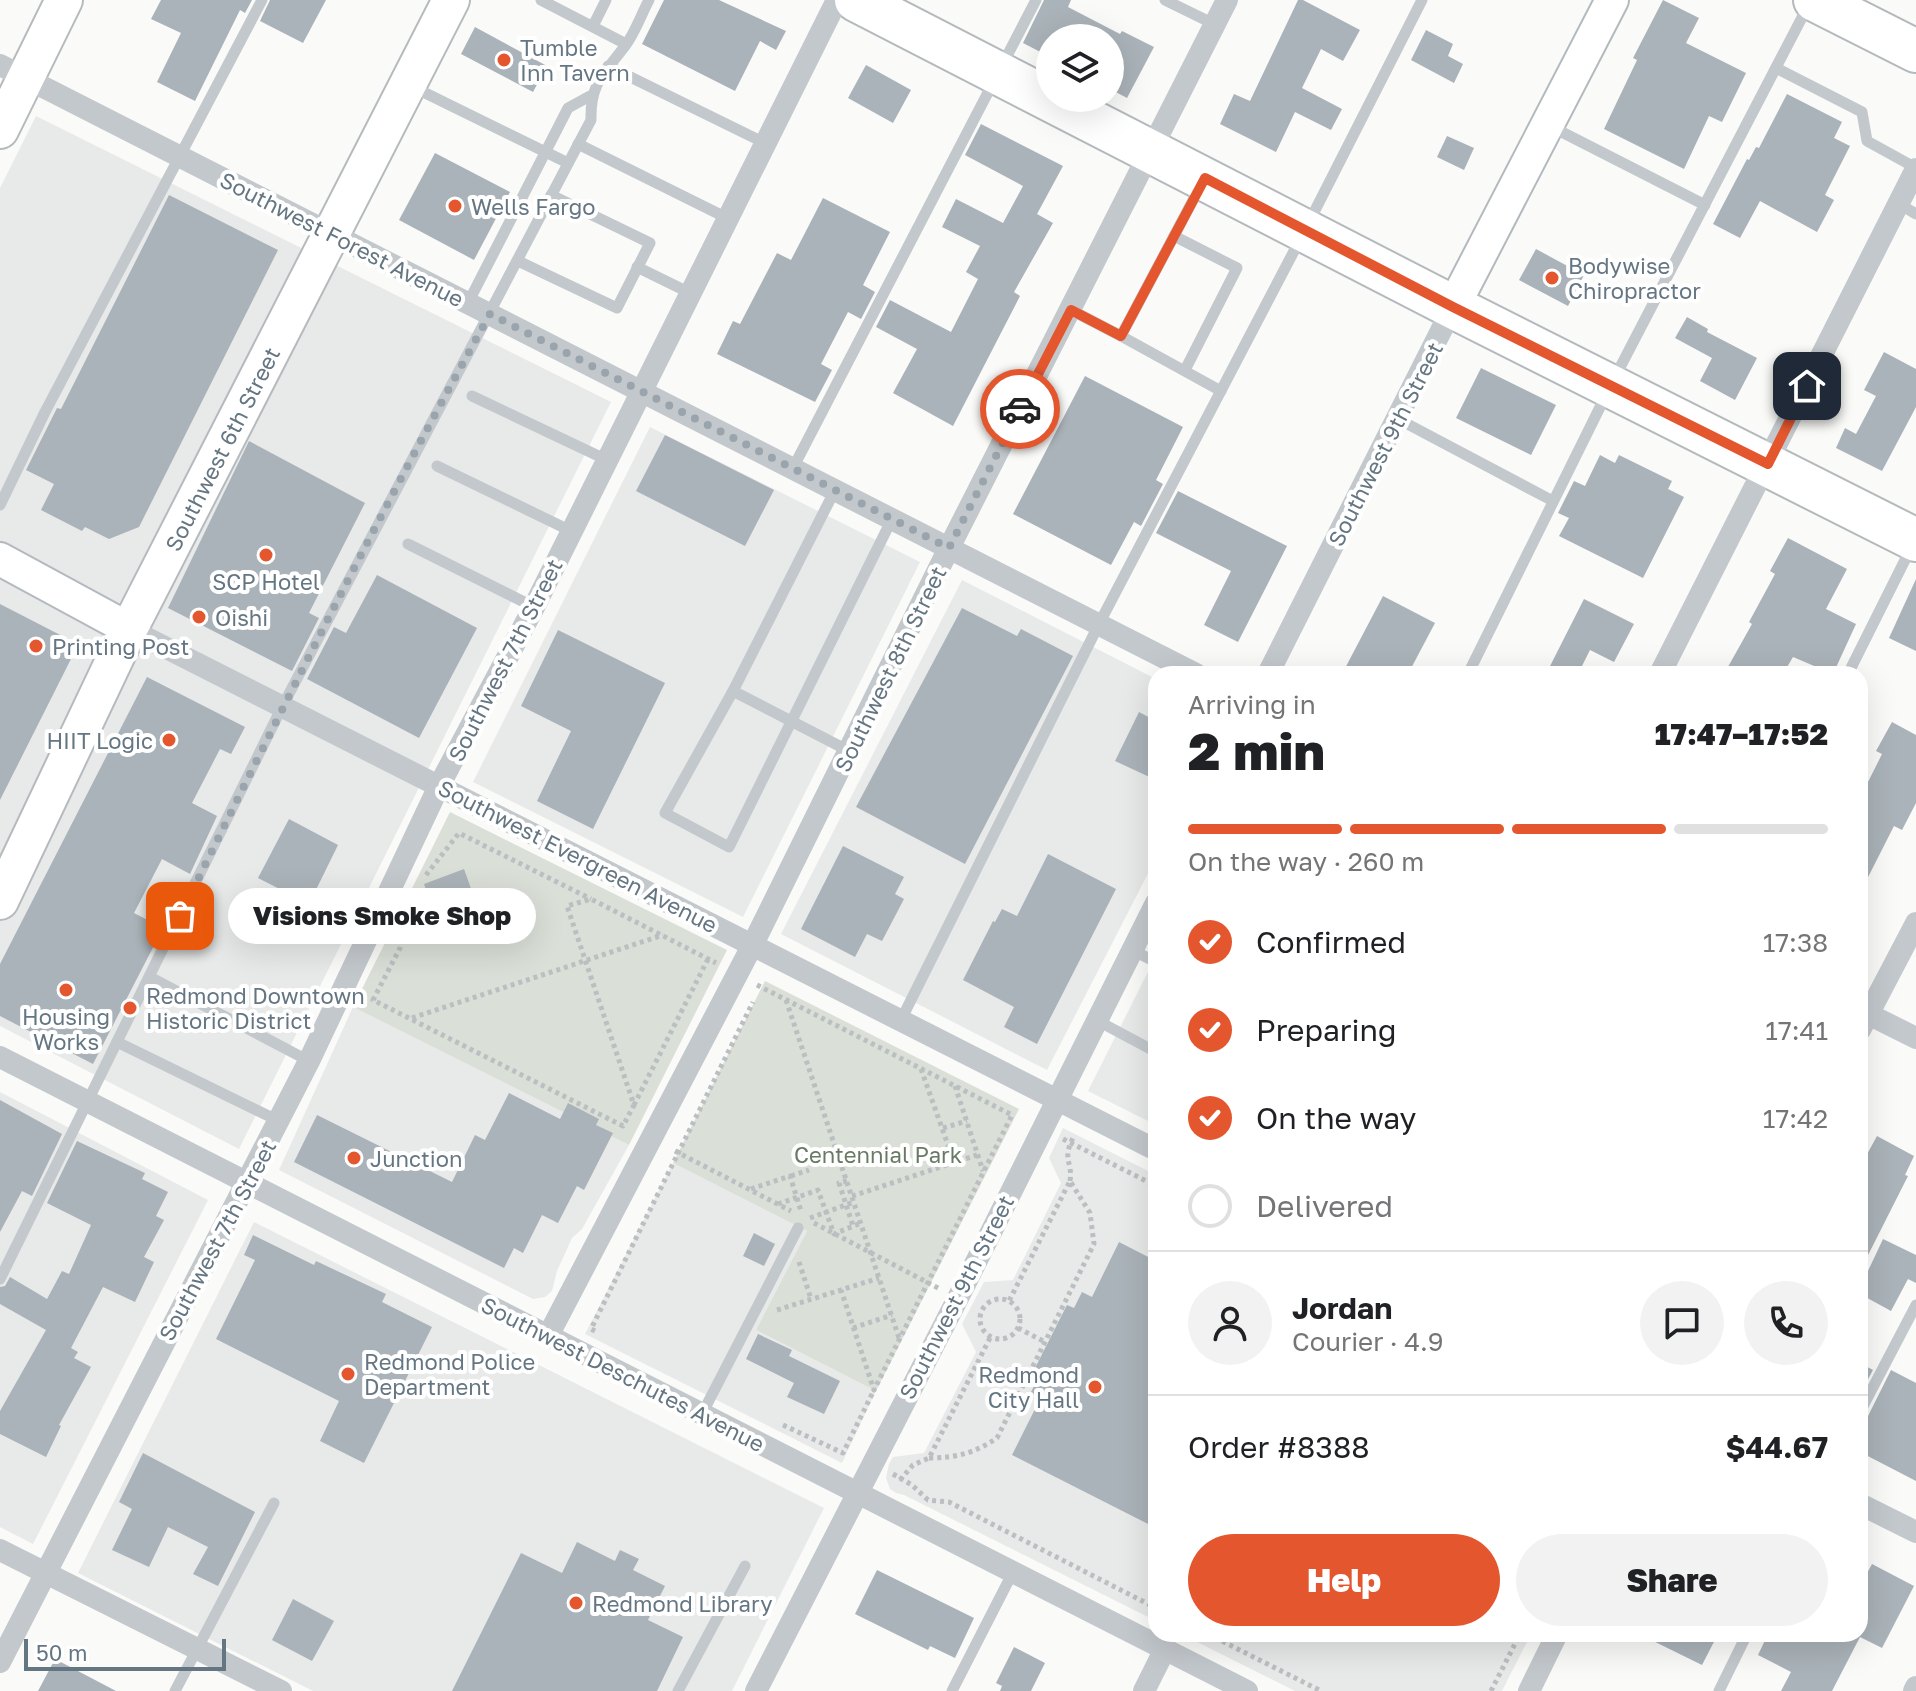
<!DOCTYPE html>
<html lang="en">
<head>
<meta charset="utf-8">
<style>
  body { margin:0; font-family:"Golos Text",sans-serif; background:#f2f2f2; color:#202124; height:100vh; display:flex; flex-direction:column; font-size:30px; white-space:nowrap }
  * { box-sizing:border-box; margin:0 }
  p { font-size:26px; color:#757577 }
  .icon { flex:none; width:44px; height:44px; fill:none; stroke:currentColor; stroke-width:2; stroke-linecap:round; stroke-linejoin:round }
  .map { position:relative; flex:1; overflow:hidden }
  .details { position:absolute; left:1148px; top:666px; width:720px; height:976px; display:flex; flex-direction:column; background:#fff; border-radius:24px; box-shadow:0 8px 32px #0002 }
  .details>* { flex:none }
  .tools { position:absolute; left:1036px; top:24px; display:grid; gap:16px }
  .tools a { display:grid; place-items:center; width:88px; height:88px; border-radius:50%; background:#fff; box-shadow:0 8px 32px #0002; font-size:40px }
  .scale { position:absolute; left:24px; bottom:20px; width:202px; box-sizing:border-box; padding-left:8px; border:4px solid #657683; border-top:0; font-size:22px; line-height:28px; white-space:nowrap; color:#657683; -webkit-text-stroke:6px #fff; paint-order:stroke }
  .pin { position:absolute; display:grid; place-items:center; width:68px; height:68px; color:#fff; margin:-34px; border-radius:16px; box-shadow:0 4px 12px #0006 }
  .courier { position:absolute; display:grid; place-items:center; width:80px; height:80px; margin:-40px; border:6px solid #e4572e; border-radius:50%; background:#fff; color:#222; box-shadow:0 2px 10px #0007 }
  .bubble { position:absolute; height:56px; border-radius:28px; background:#fff; box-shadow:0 8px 32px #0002; font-size:26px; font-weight:800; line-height:56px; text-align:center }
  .head em { font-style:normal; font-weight:800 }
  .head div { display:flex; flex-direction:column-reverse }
  .head { display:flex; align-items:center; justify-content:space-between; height:136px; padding:0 40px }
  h1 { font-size:52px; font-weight:800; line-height:60px }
  .bar { display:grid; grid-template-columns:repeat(4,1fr); gap:12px 8px; align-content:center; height:96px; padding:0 40px }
  .bar i { height:10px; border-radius:6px; background:#e0e0e0 }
  .bar .active { background:#e4572e }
  .bar p { grid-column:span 4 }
  .line { display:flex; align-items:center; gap:20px; padding:0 40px; border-top:2px solid #e0e0e0 }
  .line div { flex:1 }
  .round { display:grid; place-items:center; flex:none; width:84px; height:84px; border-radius:42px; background:#f2f2f2 }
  ol { padding:0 40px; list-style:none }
  li { display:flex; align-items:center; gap:24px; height:88px }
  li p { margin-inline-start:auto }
  li .icon { padding:8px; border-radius:50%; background:#e4572e; color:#fff; stroke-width:4 }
  li:last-child { color:#757577 }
  li i { width:44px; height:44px; border:4px solid #e0e0e0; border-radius:50% }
  .cta { display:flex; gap:16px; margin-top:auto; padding:16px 40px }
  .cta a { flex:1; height:92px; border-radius:48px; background:#e4572e; color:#fff; font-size:32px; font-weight:800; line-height:92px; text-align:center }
  .cta a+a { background:#f2f2f2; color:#202124 }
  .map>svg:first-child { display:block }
  .built { fill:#e8e9e9 }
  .green { fill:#dadfd7 }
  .building { fill:#aab3b9 }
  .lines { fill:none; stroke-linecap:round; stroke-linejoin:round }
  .secondary-casing { stroke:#b3babf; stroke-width:36 }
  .primary-casing { stroke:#b5babe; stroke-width:40 }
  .highway-casing { stroke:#b4b9bd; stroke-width:46 }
  .path { stroke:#bbbfc2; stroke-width:5; stroke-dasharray:4 4; stroke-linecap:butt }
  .lane { stroke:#c3c8cc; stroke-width:11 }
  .street { stroke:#c3c8cc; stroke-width:22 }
  .secondary { stroke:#fff; stroke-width:32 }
  .primary { stroke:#fff; stroke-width:36 }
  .highway { stroke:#fff; stroke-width:42 }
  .done { stroke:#99a4ac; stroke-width:8; stroke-dasharray:0 14.4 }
  .route { stroke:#e4572e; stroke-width:10 }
  .poi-dot { fill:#e4572e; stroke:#fff; stroke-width:3 }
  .labels { text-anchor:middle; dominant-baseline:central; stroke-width:8; stroke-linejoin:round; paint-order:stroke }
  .poi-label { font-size:22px; fill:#657683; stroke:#fff; text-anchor:start }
  .street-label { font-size:22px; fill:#657683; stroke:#fff }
  .park-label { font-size:22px; fill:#687a64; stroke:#fff }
</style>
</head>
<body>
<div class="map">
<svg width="1916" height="1691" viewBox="0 0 1916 1691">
  <rect width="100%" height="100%" fill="#fafaf8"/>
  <g class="built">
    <polygon points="36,116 611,402 239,1149 0,1026 0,188"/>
    <polygon points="650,427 920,562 743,917 473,782"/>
    <polygon points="962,580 1156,679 1156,858 1047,1070 781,934"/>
    <polygon points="1156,956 1156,1125 1088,1091"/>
    <polygon points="353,1007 629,1145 582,1229 572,1238 557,1271 552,1291 545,1297 533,1299 279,1170"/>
    <polygon points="0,1092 208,1200 33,1544 0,1527"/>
    <polygon points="1063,1128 1156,1175 1156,1621 904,1495 896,1493 890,1489 886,1478 889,1464 893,1457 924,1453 976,1352 962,1324 984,1282 1013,1280 1061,1183 1049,1158"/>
    <polygon points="673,1163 807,1231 756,1330 876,1391 842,1463 585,1334"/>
    <polygon points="254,1222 824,1508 732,1691 313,1691 78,1573"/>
    <polygon points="1181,1634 1531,1634 1502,1691 1295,1691"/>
  </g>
  <g class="green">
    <polygon points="450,812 727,950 629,1145 353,1007"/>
    <polygon points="765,981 1019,1109 876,1391 756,1330 807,1231 673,1163"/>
  </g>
  <g class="building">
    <polygon points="161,0 252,0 245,13 240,10 195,101 157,82 181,33 151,19"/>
    <polygon points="270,0 326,0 303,43 260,21"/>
    <polygon points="664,0 719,0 786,31 776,50 760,41 735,91 642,44"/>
    <polygon points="1044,0 1071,0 1068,7 1120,34 1122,31 1154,47 1127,98 1110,89 1110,38 1050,38 1050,57 1023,43"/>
    <polygon points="1298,0 1303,0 1360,30 1343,61 1321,49 1302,88 1342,109 1331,130 1295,112 1276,152 1220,124 1234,94 1250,101"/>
    <polygon points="1663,0 1699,18 1686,43 1746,73 1722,122 1709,116 1684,169 1604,129 1637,60 1633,58"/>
    <polygon points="475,27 547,66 533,92 461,54"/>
    <polygon points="1426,30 1453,44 1448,56 1463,64 1454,83 1411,60"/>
    <polygon points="866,65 911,90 893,123 848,98"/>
    <polygon points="1787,94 1842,122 1834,138 1850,146 1825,195 1834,200 1817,232 1760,201 1740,238 1713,224 1747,159 1749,160 1756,147 1759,148"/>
    <polygon points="981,124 1063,166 1037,214 1053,223 1014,292 1020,296 953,426 893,393 917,349 876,327 890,300 951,332 978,279 966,272 980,246 942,227 956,199 1003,223 1023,186 965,155"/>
    <polygon points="1447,136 1474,148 1464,170 1437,157"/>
    <polygon points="435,153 510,192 474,260 399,220"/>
    <polygon points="169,195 278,250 139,527 109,539 85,527 82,531 41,510 54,484 26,470 57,408 61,409"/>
    <polygon points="823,198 890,232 863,285 875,292 861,319 848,312 821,364 832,370 815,402 717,354 733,321 740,324 777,253 791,260"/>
    <polygon points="1536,249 1584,275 1568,306 1519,280"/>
    <polygon points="1687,317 1708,329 1707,332 1757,358 1735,400 1700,381 1712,358 1675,338"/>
    <polygon points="1884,352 1916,369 1916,407 1882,471 1836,448 1845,428 1856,434 1876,396 1864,390"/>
    <polygon points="1481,368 1556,405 1531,455 1456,418"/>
    <polygon points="1085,376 1183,427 1156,480 1163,484 1141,526 1134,522 1111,565 1013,514"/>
    <polygon points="665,435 774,490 745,546 636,491"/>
    <polygon points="249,441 365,503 309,613 319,618 292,671 168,608"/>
    <polygon points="1600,455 1615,463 1619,455 1672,481 1668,489 1684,497 1643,578 1559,536 1569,518 1558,513 1574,481 1585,486"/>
    <polygon points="1178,491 1287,546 1238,642 1204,625 1231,571 1156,533"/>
    <polygon points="1788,538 1847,569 1826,609 1856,624 1833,674 1793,657 1783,674 1724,674 1752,624 1749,622 1775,574 1770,571"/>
    <polygon points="377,575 477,628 419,738 307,679 334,627 346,633"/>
    <polygon points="1916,579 1916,651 1889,638"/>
    <polygon points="1383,596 1435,623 1408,674 1342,674"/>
    <polygon points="1584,599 1634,624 1614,662 1590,650 1578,674 1546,674"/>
    <polygon points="0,604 68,639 74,653 0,800"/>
    <polygon points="962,608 1017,636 1021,629 1073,656 965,864 856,807"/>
    <polygon points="558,630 665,683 593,829 537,801 571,731 521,706"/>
    <polygon points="147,677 245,727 231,754 220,749 192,803 217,816 190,874 162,859 134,913 163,928 93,1064 0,1016 0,964"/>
    <polygon points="1139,712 1156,721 1156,780 1115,761"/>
    <polygon points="1892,722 1916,735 1916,803 1902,830 1894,826 1860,893 1860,816 1868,800 1861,796 1882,754 1876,751"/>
    <polygon points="289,819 338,845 309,904 258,878"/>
    <polygon points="843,846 904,877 895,894 904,899 882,941 867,934 855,957 801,929"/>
    <polygon points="1048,854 1116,889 1037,1044 1004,1027 1014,1007 963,980 993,921 995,922 1002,909 1017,916"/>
    <polygon points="464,869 479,911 423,932 414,908 430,902 424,884"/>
    <polygon points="509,1093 560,1119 568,1103 599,1119 596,1125 613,1133 584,1190 577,1186 558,1223 542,1215 523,1253 514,1248 504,1268 294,1162 317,1115 452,1182 475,1135 485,1140"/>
    <polygon points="0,1100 62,1134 32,1196 22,1191 0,1232"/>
    <polygon points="1877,1136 1914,1156 1905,1175 1908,1176 1860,1271 1860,1167"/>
    <polygon points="77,1141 145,1173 142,1179 168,1192 156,1216 164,1220 144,1257 154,1262 135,1302 103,1287 71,1348 78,1352 74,1358 91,1367 59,1425 61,1426 46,1457 0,1434 0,1411 46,1330 0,1304 0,1287 5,1286 10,1277 47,1299 62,1271 69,1274 91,1225 47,1203"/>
    <polygon points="754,1233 775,1244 764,1266 743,1256"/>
    <polygon points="253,1235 314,1265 316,1261 386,1294 382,1302 432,1327 364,1463 320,1441 339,1401 216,1339 255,1260 244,1255"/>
    <polygon points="1883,1239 1916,1255 1916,1283 1908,1279 1891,1311 1860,1294 1860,1288"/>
    <polygon points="1119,1242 1156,1261 1156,1409 1148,1425 1156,1429 1156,1528 1012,1455 1039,1401 1029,1396 1038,1378 1032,1374 1067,1305 1074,1308 1082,1292 1092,1297"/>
    <polygon points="758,1334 792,1350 789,1356 840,1381 824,1414 787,1397 794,1383 746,1359"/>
    <polygon points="1860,1363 1873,1370 1860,1394"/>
    <polygon points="1891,1370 1916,1383 1916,1481 1860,1452 1860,1420 1868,1416"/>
    <polygon points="143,1453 255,1512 218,1586 193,1574 208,1547 168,1527 149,1567 112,1550 132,1509 119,1502"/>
    <polygon points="577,1542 615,1561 620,1550 639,1559 633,1570 665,1586 648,1620 683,1637 657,1691 452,1691 521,1553 562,1573"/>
    <polygon points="1872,1564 1914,1586 1882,1648 1860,1637 1832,1691 1781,1691 1791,1672 1758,1655 1768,1634 1860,1634 1860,1586"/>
    <polygon points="877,1570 974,1618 955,1658 930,1646 928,1650 855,1614"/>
    <polygon points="293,1599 334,1621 312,1661 272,1640"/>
    <polygon points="1639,1634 1718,1634 1702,1665"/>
    <polygon points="1014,1647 1045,1663 1031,1691 1000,1691 1002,1686 996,1683"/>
    <polygon points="55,1659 116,1691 38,1691"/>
  </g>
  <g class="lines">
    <defs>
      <g id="secondary">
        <polyline points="1453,307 1612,0"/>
        <polyline points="0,559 129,629"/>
      </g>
      <g id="primary">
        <polyline points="0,130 64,0"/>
        <polyline points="0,901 129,629 451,0"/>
      </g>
      <g id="highway">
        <polyline points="856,0 1453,307 1916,540"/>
        <polyline points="1815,0 1916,51"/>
      </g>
    </defs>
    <use href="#secondary" class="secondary-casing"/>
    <use href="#primary" class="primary-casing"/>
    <use href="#highway" class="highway-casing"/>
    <g class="path">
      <polyline points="426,875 459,833 591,899"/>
      <polyline points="410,908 400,948 373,1000 623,1126 634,1105"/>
      <polyline points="708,959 634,1105 567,906 591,899 716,963"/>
      <polyline points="757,985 1012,1115 874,1390 841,1290"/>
      <polyline points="786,1000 899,1338"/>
      <polyline points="412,1018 663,935"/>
      <polyline points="921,1069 954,1162"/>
      <polyline points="955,1086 983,1171"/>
      <polyline points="943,1128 967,1121"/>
      <polyline points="1063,1139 1156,1186"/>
      <polyline points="675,1151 791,1211"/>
      <polyline points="791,1176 809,1170"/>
      <polyline points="847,1181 839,1183 853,1226"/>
      <path d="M1070,1181C1073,1160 1061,1161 1074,1136"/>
      <polyline points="751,1189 790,1176 801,1211"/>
      <polyline points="852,1196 977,1155"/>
      <polyline points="778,1204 818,1190 834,1234 861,1223"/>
      <polyline points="810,1218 854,1202"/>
      <polyline points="814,1223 940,1289"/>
      <polyline points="799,1262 811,1299"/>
      <circle cx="1000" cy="1319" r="20"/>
      <polyline points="777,1310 879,1278"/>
      <polyline points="853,1328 892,1315"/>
      <polyline points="1018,1328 1045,1342"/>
      <polyline points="595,1331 591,1329 753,1002"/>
      <polyline points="783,1425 843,1453 874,1390"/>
      <path d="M929,1458C956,1458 975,1453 997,1438L1094,1244L1090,1213L1070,1181L1009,1301"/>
      <polyline points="893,1474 912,1485 928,1500 949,1502 1156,1608"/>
      <polyline points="900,1480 913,1465 929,1458 991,1336"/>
      <polyline points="1208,1634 1321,1691"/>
      <polyline points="1491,1691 1520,1634"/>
    </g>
    <g class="lane">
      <polyline points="541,0 626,44"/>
      <polyline points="1165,0 1214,24"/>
      <polyline points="593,26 606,0"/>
      <polyline points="608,66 765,143"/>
      <polyline points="1776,68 1862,112 1867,141 1916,168"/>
      <polyline points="411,86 568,163"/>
      <polyline points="1548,125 1705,205"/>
      <polyline points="578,144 727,218"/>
      <polyline points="1200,187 1121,336 1221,391"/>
      <polyline points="1899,204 1916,214"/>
      <polyline points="1174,236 1237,268 1185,370"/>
      <polyline points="518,261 617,308 650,243 551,195"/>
      <polyline points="637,267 690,293"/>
      <polyline points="468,303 568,108 590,96"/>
      <polyline points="1071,310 1121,336"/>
      <polyline points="1614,379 1809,4"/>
      <polyline points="472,396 607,460"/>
      <polyline points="1398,419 1553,501"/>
      <polyline points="437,466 571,531"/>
      <polyline points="793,468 1036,0"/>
      <polyline points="835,490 733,691 665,813 729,847 892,519"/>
      <polyline points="0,505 45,412 262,0"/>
      <polyline points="408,544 534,607"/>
      <polyline points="1468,674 1606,395"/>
      <polyline points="1848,674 1912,546"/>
      <polyline points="733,691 849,751"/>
      <polyline points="1132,950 1156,962"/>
      <polyline points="150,977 309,1061"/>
      <polyline points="901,1020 1099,624 1305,230 1422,0"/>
      <polyline points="1096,1020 1156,1052"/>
      <polyline points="117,1042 279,1121"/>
      <path d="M0,1279L282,707L591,120C590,83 604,74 625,46C635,33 641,15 649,0"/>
      <polyline points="1860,1412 1916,1305"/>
      <polyline points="702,1414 798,1228"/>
      <polyline points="175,1691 274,1503"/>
      <polyline points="678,1691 745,1566"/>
      <polyline points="952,1691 1013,1572"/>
      <polyline points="1719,1691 1747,1634"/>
    </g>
    <g class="street">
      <polyline points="0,65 1196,674"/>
      <polyline points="129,629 1156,1150"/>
      <polyline points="1268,674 1453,307"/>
      <polyline points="1660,674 1916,169"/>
      <polyline points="1860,1010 1916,1038"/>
      <polyline points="1860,1030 1916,923"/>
      <polyline points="0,1057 1247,1691"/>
      <polyline points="548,1336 753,944 949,548 1227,0"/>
      <polyline points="1860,1504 1916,1532"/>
      <polyline points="0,1550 281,1691"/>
      <polyline points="0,1662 309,1061 439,786 534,607 837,0"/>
      <polyline points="756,1691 958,1298 1156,903"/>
      <polyline points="1144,1691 1165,1649"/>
      <polyline points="1529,1691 1557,1634"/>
      <polyline points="1914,1691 1916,1687"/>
    </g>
    <use href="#secondary" class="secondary"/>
    <use href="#primary" class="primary"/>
    <use href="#highway" class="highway"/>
  </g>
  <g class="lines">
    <path class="done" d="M180,916C279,714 380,512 490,314L949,548L1020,409"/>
    <polyline class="route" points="1020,409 1071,310 1121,336 1205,178 1453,307 1768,464 1807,386"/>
  </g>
  <g class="poi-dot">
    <circle cx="504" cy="60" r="8"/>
    <circle cx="455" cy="206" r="8"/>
    <circle cx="1552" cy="278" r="8"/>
    <circle cx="266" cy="555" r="8"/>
    <circle cx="199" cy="617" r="8"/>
    <circle cx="36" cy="646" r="8"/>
    <circle cx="169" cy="740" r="8"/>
    <circle cx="66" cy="990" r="8"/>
    <circle cx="130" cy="1008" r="8"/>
    <circle cx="354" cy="1158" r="8"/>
    <circle cx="348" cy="1374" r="8"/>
    <circle cx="1095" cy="1387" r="8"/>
    <circle cx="576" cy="1603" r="8"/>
  </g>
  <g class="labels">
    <g class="poi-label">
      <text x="520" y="47">Tumble<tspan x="520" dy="25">Inn Tavern</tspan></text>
      <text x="471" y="206">Wells Fargo</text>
      <text x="1568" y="265">Bodywise<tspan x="1568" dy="25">Chiropractor</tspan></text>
      <text x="266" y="581" text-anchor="middle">SCP Hotel</text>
      <text x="215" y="617">Oishi</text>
      <text x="52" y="646">Printing Post</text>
      <text x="153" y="740" text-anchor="end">HIIT Logic</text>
      <text x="146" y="995">Redmond Downtown<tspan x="146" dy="25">Historic District</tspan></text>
      <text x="66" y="1016" text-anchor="middle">Housing<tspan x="66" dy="25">Works</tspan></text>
      <text x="370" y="1158">Junction</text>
      <text x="364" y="1361">Redmond Police<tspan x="364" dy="25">Department</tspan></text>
      <text x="1079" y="1374" text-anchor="end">Redmond<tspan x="1079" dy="25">City Hall</tspan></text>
      <text x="592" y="1603">Redmond Library</text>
    </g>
    <g class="street-label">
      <text transform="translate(342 239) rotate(27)">Southwest Forest Avenue</text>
      <text transform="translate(1385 444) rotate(-63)">Southwest 9th Street</text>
      <text transform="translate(222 449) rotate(-63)">Southwest 6th Street</text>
      <text transform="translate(505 660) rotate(-63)">Southwest 7th Street</text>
      <text transform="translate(890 669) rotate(-64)">Southwest 8th Street</text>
      <text transform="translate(578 856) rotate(27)">Southwest Evergreen Avenue</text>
      <text transform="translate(217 1240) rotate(-62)">Southwest 7th Street</text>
      <text transform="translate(956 1297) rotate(-63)">Southwest 9th Street</text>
      <text transform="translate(623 1374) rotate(27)">Southwest Deschutes Avenue</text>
    </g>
    <g class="park-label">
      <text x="878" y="1154">Centennial Park</text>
    </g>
  </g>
</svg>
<div class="tools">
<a><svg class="icon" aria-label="layers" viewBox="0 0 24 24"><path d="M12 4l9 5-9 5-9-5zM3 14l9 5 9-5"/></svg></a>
</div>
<div class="scale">50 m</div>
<div class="pin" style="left:180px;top:916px;background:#ea580c"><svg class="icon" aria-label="bag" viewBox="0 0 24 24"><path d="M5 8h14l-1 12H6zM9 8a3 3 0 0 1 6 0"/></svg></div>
<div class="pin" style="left:1807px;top:386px;background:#1f2937"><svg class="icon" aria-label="home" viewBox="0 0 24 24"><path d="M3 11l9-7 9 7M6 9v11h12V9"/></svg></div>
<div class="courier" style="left:1020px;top:409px"><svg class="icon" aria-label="car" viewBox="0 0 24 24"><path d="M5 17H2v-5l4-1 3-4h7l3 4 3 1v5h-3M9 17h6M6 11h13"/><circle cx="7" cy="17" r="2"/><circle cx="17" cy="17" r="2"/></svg></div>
<div class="bubble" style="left:228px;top:888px;width:308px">Visions Smoke Shop</div>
<section class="details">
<div class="head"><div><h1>2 min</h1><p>Arriving in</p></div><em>17:47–17:52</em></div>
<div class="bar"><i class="active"></i><i class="active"></i><i class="active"></i><i></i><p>On the way · 260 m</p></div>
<ol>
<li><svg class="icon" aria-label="check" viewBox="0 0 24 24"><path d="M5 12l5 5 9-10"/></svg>Confirmed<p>17:38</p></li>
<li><svg class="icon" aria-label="check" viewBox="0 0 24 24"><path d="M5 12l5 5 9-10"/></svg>Preparing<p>17:41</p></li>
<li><svg class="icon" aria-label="check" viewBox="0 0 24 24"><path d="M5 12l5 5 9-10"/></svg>On the way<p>17:42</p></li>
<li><i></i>Delivered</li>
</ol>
<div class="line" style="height:144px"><a class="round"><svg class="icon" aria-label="person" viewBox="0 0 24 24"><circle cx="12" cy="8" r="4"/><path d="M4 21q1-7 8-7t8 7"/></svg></a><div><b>Jordan</b><p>Courier · 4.9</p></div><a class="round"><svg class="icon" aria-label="chat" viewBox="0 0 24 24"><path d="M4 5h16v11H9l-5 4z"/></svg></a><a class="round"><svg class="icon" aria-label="phone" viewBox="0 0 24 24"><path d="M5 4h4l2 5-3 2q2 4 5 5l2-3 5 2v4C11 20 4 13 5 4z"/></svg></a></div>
<div class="line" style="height:104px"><div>Order #8388</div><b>$44.67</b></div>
<div class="cta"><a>Help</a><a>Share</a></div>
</section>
</div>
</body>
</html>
